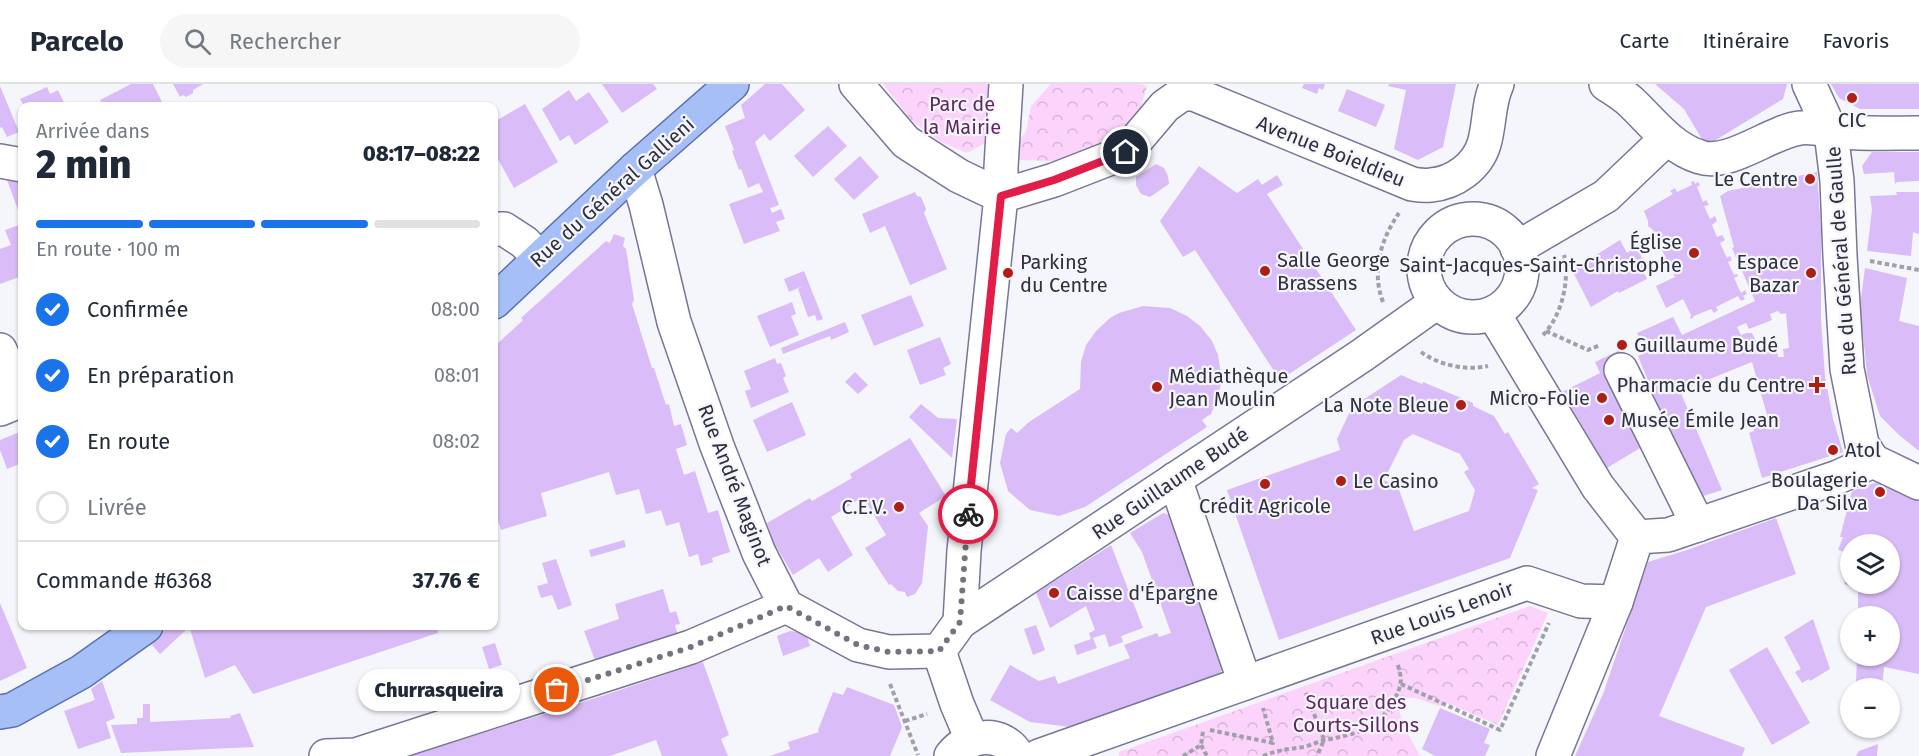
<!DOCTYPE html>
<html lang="fr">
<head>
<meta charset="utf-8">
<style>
  body { margin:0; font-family:"Fira Sans",sans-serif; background:#f6f6f7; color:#1f2937; height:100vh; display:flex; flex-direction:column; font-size:22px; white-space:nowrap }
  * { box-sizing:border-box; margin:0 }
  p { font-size:20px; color:#747a83 }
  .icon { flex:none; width:33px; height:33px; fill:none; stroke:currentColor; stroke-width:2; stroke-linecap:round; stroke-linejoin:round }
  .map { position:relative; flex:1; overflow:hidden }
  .panel { position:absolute; left:18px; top:18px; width:480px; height:528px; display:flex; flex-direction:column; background:#fff; border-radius:12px; box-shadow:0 2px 4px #0004 }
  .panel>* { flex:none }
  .buttons { position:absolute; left:1840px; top:450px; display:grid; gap:12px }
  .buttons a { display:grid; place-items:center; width:60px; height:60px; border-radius:50%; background:#fff; box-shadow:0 2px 4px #0004; font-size:30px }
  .pin { position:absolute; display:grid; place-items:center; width:51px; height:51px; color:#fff; margin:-26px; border:3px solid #fff; border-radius:50%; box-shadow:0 2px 6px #0007 }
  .courier { position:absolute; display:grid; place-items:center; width:60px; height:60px; margin:-30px; border:4px solid #e11d48; border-radius:50%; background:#fff; color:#222; box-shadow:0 2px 8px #0007 }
  .bubble { position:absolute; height:42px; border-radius:21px; background:#fff; box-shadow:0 2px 4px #0004; font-size:20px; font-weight:800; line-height:42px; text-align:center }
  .summary em { font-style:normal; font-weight:800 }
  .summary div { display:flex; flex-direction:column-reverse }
  .summary { display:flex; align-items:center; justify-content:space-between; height:102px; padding:0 18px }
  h1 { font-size:39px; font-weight:800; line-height:45px }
  .bar { display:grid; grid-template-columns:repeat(4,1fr); gap:9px 6px; align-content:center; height:72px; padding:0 18px }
  .bar i { height:8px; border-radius:4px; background:#e0e1e3 }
  .bar .active { background:#1a73e8 }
  .bar p { grid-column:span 4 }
  .line { display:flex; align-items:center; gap:15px; padding:0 18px; border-top:2px solid #e0e1e3 }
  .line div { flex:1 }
  ol { padding:0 18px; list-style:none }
  li { display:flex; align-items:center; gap:18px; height:66px }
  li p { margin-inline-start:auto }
  li .icon { padding:6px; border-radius:50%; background:#1a73e8; color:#fff; stroke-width:4 }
  li:last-child { color:#747a83 }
  li i { width:33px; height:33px; border:3px solid #e0e1e3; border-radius:50% }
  header { display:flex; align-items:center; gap:36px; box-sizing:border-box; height:84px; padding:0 30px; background:#fff; border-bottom:2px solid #e0e1e3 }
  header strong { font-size:28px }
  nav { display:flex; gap:33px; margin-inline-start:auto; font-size:21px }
  .search { width:420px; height:54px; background:#f6f6f7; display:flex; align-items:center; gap:15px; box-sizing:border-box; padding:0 21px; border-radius:33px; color:#747a83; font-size:22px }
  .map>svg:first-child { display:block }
  .park { fill:url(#park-crowns) }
  .building { fill:#dabdf8; fill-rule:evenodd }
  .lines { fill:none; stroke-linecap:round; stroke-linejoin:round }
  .minor-casing { stroke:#777696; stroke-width:36 }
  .major-casing { stroke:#5771b3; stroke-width:36 }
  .path { stroke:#a0a0aa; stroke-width:4; stroke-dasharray:4.5 3; stroke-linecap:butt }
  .minor { stroke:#fff; stroke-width:33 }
  .major { stroke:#a7bff7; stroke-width:33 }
  .done { stroke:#747480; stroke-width:6; stroke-dasharray:0 10.8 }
  .route { stroke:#e11d48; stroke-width:8 }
  .poi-dot { fill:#ae1e14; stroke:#f5f5fc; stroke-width:2 }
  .labels { text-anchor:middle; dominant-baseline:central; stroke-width:4.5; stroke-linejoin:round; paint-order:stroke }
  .park-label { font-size:20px; fill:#612762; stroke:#f5f5fc }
  .poi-label { font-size:20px; fill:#2f2f3d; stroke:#f5f5fc; text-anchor:end }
  .street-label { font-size:20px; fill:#2f2f3d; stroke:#f5f5fc }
</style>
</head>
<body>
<header>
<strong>Parcelo</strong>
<div class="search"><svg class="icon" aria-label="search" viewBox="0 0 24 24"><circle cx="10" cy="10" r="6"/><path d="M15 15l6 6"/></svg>Rechercher</div>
<nav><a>Carte</a><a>Itinéraire</a><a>Favoris</a></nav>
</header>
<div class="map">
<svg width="1919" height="672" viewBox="0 0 1919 672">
  <defs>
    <pattern id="park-crowns" width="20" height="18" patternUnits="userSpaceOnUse" patternTransform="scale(1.5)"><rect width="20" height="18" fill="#fcd3fb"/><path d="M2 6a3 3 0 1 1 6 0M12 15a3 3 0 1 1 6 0" fill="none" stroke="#d8b5d8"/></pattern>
  </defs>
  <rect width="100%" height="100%" fill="#f5f5fc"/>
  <g class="park">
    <polygon points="883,0 989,0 992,7 991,56 967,69 939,57 911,36"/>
    <polygon points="1051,0 1140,0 1147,2 1139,29 1127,46 1086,68 1055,77 1015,76 1016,63 1026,47 1031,22"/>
    <path d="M1530,522L1548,529L1498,641L1445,618L1441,622C1429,620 1418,612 1406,614L1399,626L1403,641L1420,672H1119V668Z"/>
  </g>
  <g class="building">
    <polygon points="131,0 153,0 164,22 104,22 100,16"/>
    <polygon points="173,0 203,0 193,6 193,9 186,13 183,11 180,13"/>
    <polygon points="602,0 653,0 657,5 622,29"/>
    <polygon points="765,0 782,0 805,26 770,57 764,50 755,58 779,121 770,124 772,129 781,125 785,135 776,138 780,147 744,160 729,120 763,108 759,99 748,104 741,85 739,86 732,67 734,66 725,42 745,34 741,21"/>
    <polygon points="1304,0 1325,0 1323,6 1319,4 1317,10 1302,4"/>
    <polygon points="1389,0 1456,0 1443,63 1418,76 1394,65 1406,6 1388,2"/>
    <polygon points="1655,0 1787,0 1783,15 1706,62 1684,25"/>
    <polygon points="1831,0 1919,0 1919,25 1860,25 1839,14"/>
    <polygon points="0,2 19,48 7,53 2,43 0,44"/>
    <polygon points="47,3 50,10 58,6 65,21 61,22 24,22 20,15"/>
    <polygon points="1347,5 1385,21 1376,43 1338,27"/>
    <polygon points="569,6 576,17 589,8 609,38 575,61 569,51 560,57 542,25"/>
    <polygon points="525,20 558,78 514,104 494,68 494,38"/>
    <polygon points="828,42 847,62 813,93 794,72"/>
    <polygon points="1872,68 1919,68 1919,97 1897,98 1895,100 1894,88 1864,90 1862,82"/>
    <polygon points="860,72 879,93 854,116 834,95"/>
    <polygon points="1156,80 1164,84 1168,92 1169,100 1150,113 1141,110 1136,101 1136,93"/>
    <polygon points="1199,82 1237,109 1258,95 1262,101 1277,91 1283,101 1267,110 1356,246 1280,296 1195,166 1183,173 1160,137"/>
    <path d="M1817,88L1821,147V235L1825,293L1833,335L1843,368L1762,394L1749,349L1754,347V342L1769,338L1752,278L1680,307L1722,406L1697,414L1663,331L1658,333L1653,321L1657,319L1638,272L1647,268L1637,249L1673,233L1682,251L1755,217L1732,164L1734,163L1720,112L1728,107ZM1778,227L1781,230L1786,229L1789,264L1783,265L1784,273H1778L1777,266L1756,270L1755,266L1760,265L1752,249H1747L1741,251L1737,243L1746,239L1749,245L1772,236L1770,230Z"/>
    <polygon points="6,93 22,97 22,137"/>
    <polygon points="1694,97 1695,100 1698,98 1700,101 1697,103 1703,118 1706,116 1709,121 1704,122 1710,135 1715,132 1717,137 1712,141 1717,153 1722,151 1725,156 1720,159 1727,174 1730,172 1732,176 1728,178 1734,191 1737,190 1738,192 1734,194 1741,209 1745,206 1747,210 1743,212 1745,215 1741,217 1738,212 1716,223 1718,226 1714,229 1711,225 1694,232 1692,235 1690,234 1691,231 1683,215 1666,224 1656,202 1675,193 1669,181 1662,184 1660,178 1666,174 1660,162 1655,165 1653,159 1658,156 1652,145 1648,142 1648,137 1644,127 1673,110 1670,107 1675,104 1677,108 1692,101 1691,98"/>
    <polygon points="915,108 917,112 921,113 926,125 924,129 947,185 910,201 885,142 870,149 862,130"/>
    <polygon points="1896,108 1919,108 1919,150 1913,148 1911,172 1867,167 1872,126 1870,112 1897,111"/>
    <polygon points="22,140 22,192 0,200 0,165 11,161 5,146"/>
    <polygon points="614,150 625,154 623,162 626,165 634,216 632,220 652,284 654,284 666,321 669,320 674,342 681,340 687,361 676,365 684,391 695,387 708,429 718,426 730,468 712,474 713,478 701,482 698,470 689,473 679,438 666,442 661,426 646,430 639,405 616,411 609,388 541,409 547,432 501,446 494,423 494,259 496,261 523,236 521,234 606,157 610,159"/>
    <polygon points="1620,156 1627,169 1632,165 1639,168 1644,178 1642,185 1647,195 1619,209 1618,207 1591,223 1572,186"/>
    <polygon points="1865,184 1907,194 1899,237 1919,242 1919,367 1899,351 1880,332 1867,291 1861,230 1859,230"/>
    <polygon points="804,187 823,235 817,237 815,231 808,233 798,205 803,202 789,208 784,195"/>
    <polygon points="911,211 924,242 874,262 861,231"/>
    <polygon points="792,218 796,230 791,232 799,251 770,263 757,232"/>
    <polygon points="1143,222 1170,224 1187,232 1200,242 1212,257 1218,271 1221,290 1221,300 1217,316 1211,330 1202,336 1207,343 1085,423 1059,432 1030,426 1008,407 1000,379 1006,350 1011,344 1017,349 1029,338 1080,305 1081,278 1086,261 1096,247 1110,234 1119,229"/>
    <polygon points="845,238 849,248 831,256 830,252 783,270 781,264"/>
    <polygon points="940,253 951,280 943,284 946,291 920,301 907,266"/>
    <polygon points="1622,265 1628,276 1603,288 1645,361 1607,384 1562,308 1600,289 1595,278"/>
    <polygon points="775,274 777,280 781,279 786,292 783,294 789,308 751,324 745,307 751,305 744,287"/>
    <polygon points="855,288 868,301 858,310 845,298"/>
    <path d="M1401,291L1422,300L1423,298L1473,319V322L1494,332L1505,350L1508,348L1539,400L1532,404L1538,406L1510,474L1279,556L1227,406L1340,366L1337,355L1352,323ZM1413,350L1460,370L1469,385L1464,388L1475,406L1469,427L1414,447L1398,403L1384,396L1404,356Z"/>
    <polygon points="792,318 806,351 767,368 753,336"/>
    <polygon points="921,320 938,334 957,335 952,374 909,333"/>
    <polygon points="22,347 22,379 7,385 0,366 0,356"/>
    <polygon points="910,354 946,412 919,429 928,442 922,499 915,510 907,513 905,508 898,507 891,500 889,501 865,464 886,451 863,413 831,433 853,471 828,488 819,474 793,491 774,459 767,439 810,414 812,417 852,394 850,390"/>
    <polygon points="1887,397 1919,416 1919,590 1884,583 1882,604 1870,604 1862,602 1863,600 1856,598 1857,572 1890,572 1890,532 1858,532 1858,505 1844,500 1851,483 1851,500 1890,500 1890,460 1851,460 1851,470 1838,466 1843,453 1840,453 1852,407 1877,398"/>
    <polygon points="1163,429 1170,431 1223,583 1220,589 1071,643 1030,638 990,616 1010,581 1039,597 1055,592 1058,600 1130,574 1124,561 1157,549 1159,553 1171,549 1142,468 1130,449"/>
    <polygon points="1776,434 1796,490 1706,523 1659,632 1745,664 1742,672 1575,672 1603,610 1648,478 1687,466"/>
    <polygon points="624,456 626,463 591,473 589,466"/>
    <polygon points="1111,461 1143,544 1121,552 1123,558 1109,563 1105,550 1093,554 1097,564 1077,571 1074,561 1091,555 1089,549 1095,546 1086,522 1050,544 1036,509"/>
    <polygon points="556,475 572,521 558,526 552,511 541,514 537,502 548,499 542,479"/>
    <polygon points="663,505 670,529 676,527 680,540 675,541 678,552 596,579 584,547 619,535 615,520"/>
    <polygon points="0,519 27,584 0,597"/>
    <polygon points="1813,535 1830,585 1810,597 1809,595 1802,599 1795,588 1801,585 1784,553"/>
    <polygon points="1036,541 1045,566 1033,571 1024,545"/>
    <polygon points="169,542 187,542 188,544 160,570 150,559"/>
    <polygon points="189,542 437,542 438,549 253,610 235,581 205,594"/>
    <polygon points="790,547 806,549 810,562 783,572 777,552"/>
    <polygon points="495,559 502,581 489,585 482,563"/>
    <polygon points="1767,563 1810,639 1772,661 1729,586"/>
    <polygon points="703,578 729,651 721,655 728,672 662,672 656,656 610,672 409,672 605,611"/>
    <polygon points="102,597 115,634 106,638 111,654 78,665 64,627 95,616 91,605"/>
    <polygon points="847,603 894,621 902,643 890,672 770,672 790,665 788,658 819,648 818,646 833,608 843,611"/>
    <polygon points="143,620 150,620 150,638 231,634 230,632 240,629 254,663 121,669 111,641 137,640 137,634 143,634"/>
    <polygon points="1440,624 1490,645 1484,659 1490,661 1485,672 1435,672 1422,665"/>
    <polygon points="1878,660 1877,672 1856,672 1859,667"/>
  </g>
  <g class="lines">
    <defs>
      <g id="minor">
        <path d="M856,0L906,58L959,92L1001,112L1054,96L1126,68L1165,22L1182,10H1194L1412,100C1418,101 1425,102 1431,101C1454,99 1477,83 1484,60C1490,40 1488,19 1497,0"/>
        <path d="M1606,0C1615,6 1625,12 1632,19C1653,39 1671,64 1700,73C1729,83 1772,47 1800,44C1813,42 1827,47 1841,48C1867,50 1893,49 1919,49"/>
        <polyline points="1809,0 1831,48 1837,97 1840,172 1847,285 1862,360 1873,377 1919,399"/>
        <polyline points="0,77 22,81"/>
        <polyline points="635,85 646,121 674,238 717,362 759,469 786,522 858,561 889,568 939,567 960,538 1361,272 1437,218"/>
        <circle cx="1473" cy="184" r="49"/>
        <polyline points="494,145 504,145 524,158 540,174"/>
        <polyline points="1517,164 1606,112 1667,54"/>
        <polyline points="1493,229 1598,403 1637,453"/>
        <polyline points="0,266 22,316 0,325"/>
        <polyline points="1621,286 1698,441"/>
        <polyline points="1175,395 1245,599"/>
        <polyline points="960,538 964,467 1001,112 1001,83 1006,0"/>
        <polyline points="939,567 957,620 972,655"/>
        <polyline points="326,672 356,671 691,563 786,522"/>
        <path d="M951,672C968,650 1002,645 1018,672"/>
        <polyline points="1039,672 1527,499 1581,517 1616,518 1637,453 1668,451 1838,393 1873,377"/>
        <polyline points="1553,672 1616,518"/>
      </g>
      <g id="major">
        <polyline points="494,218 635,85 732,0"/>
        <polyline points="0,628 12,626 81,588 146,542"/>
      </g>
    </defs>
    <use href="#minor" class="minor-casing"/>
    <use href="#major" class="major-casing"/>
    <g class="path">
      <polyline points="1870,177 1919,186"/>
      <path d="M1383,218C1371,187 1381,155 1399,129"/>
      <polyline points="1546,247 1588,266 1600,261"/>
      <path d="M1543,251C1562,231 1570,197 1564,171"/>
      <path d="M1421,268C1439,281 1466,287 1488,282"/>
      <polyline points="890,600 918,671"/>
      <polyline points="1401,600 1500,646 1549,539"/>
      <polyline points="1306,609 1324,656 1317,672"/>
      <polyline points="905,637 927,630"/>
      <polyline points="1210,646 1273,659 1263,624"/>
      <polyline points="1201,661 1207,672"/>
      <polyline points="1183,672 1201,661 1203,647"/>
      <path d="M1263,672C1277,666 1290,665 1304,663C1312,661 1319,657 1326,656C1354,650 1378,646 1393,618C1402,602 1403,595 1397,579"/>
    </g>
    <use href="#minor" class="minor"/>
    <use href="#major" class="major"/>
  </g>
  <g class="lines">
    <polyline class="done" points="557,606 691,563 786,522 858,561 889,568 939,567 960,538 968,430"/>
    <polyline class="route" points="968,430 1001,112 1054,96 1126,68"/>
  </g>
  <g class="poi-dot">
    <circle cx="1852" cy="14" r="6"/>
    <circle cx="1810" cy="95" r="6"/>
    <circle cx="1694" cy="169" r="6"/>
    <circle cx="1265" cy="187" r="6"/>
    <circle cx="1008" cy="189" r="6"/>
    <circle cx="1811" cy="189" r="6"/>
    <circle cx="1622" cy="261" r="6"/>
    <path d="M1814 292h6v6h6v6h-6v6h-6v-6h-6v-6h6z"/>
    <circle cx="1157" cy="303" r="6"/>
    <circle cx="1602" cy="314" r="6"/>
    <circle cx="1461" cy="321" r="6"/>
    <circle cx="1609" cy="336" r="6"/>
    <circle cx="1833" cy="366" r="6"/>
    <circle cx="1341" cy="397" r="6"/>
    <circle cx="1265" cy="400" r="6"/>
    <circle cx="1880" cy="408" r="6"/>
    <circle cx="899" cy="423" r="6"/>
    <circle cx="1054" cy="509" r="6"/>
  </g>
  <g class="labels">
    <g class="park-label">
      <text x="962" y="20">Parc de<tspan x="962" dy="23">la Mairie</tspan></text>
      <text x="1356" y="618">Square des<tspan x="1356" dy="23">Courts-Sillons</tspan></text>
    </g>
    <g class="poi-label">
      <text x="1852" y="36" text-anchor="middle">CIC</text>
      <text x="1798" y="95">Le Centre</text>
      <text x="1682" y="158">Église<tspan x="1682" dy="23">Saint-Jacques-Saint-Christophe</tspan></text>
      <text x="1277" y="176" text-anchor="start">Salle George<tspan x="1277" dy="23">Brassens</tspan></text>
      <text x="1020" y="178" text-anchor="start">Parking<tspan x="1020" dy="23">du Centre</tspan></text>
      <text x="1799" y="178">Espace<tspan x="1799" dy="23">Bazar</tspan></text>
      <text x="1634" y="261" text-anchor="start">Guillaume Budé</text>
      <text x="1169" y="292" text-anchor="start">Médiathèque<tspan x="1169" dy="23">Jean Moulin</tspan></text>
      <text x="1805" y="301">Pharmacie du Centre</text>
      <text x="1590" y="314">Micro-Folie</text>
      <text x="1449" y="321">La Note Bleue</text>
      <text x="1621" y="336" text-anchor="start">Musée Émile Jean</text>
      <text x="1845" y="366" text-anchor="start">Atol</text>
      <text x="1868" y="396">Boulagerie<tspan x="1868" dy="23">Da Silva</tspan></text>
      <text x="1353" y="397" text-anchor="start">Le Casino</text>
      <text x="1265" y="422" text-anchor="middle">Crédit Agricole</text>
      <text x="887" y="423">C.E.V.</text>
      <text x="1066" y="509" text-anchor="start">Caisse d'Épargne</text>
    </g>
    <g class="street-label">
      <text transform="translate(1331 67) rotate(22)">Avenue Boieldieu</text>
      <text transform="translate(612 108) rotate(-42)">Rue du Général Gallieni</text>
      <text transform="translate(1841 177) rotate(-94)">Rue du Général de Gaulle</text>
      <text transform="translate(1170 399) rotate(-34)">Rue Guillaume Budé</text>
      <text transform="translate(735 401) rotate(69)">Rue André Maginot</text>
      <text transform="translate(1442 529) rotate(-20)">Rue Louis Lenoir</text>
    </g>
  </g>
</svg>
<div class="buttons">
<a><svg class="icon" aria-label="layers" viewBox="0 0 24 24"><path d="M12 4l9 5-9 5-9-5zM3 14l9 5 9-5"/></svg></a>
<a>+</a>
<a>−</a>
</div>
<div class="pin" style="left:557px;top:606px;background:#ea580c"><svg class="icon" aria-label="bag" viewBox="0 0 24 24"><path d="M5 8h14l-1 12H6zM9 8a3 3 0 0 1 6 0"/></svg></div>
<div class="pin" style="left:1126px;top:68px;background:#1f2937"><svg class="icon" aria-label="home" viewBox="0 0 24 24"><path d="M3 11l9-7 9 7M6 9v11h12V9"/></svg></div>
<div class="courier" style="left:968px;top:430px"><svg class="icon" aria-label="bike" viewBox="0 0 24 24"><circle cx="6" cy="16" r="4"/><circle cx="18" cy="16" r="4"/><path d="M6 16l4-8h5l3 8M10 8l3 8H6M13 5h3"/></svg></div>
<div class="bubble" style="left:358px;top:585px;width:162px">Churrasqueira</div>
<section class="panel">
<div class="summary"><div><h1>2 min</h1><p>Arrivée dans</p></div><em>08:17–08:22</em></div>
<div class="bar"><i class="active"></i><i class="active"></i><i class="active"></i><i></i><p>En route · 100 m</p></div>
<ol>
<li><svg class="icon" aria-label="check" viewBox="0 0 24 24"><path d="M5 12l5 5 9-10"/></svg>Confirmée<p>08:00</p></li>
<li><svg class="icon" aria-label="check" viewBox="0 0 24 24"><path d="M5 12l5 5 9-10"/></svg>En préparation<p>08:01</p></li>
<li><svg class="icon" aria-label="check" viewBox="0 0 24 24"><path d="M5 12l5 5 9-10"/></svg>En route<p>08:02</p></li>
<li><i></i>Livrée</li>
</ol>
<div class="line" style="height:78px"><div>Commande #6368</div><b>37.76 €</b></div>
</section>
</div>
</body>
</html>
